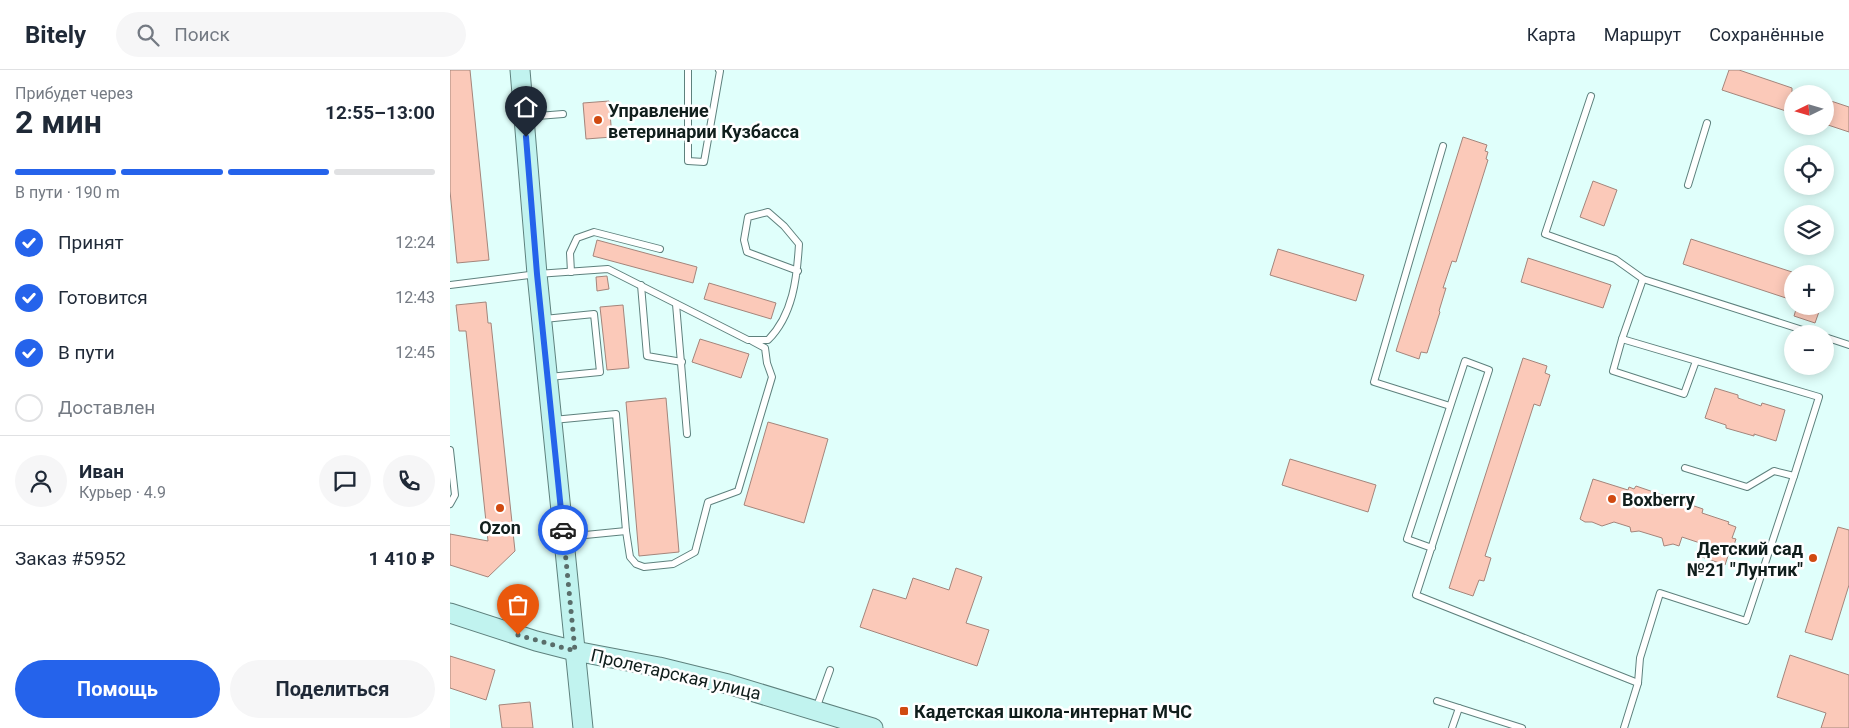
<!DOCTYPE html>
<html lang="ru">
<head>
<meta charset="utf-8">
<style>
  body { margin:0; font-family:Roboto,sans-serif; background:#f6f6f7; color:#1f2937; height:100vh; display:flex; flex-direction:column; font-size:19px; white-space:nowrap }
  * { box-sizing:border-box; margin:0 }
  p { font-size:16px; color:#747a83 }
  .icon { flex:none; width:28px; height:28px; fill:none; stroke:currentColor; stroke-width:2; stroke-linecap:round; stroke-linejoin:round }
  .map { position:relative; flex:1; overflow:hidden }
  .details { display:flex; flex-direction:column; background:#fff; width:450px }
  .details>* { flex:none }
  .needle { width:32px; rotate:265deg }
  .controls { position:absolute; left:1334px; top:15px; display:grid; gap:10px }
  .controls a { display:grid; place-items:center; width:50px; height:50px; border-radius:50%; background:#fff; box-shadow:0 2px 12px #0003; font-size:25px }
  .pin { position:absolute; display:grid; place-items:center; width:42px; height:42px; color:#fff; margin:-51px -21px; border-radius:50% 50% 50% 0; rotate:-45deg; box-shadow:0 0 5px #0007 }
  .pin .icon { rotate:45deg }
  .courier { position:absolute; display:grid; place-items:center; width:50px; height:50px; margin:-25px; border:4px solid #2563eb; border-radius:50%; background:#fff; color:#222; box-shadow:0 1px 6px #0007 }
  .overview em { font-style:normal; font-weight:700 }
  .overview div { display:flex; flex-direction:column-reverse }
  .overview { display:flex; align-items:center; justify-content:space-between; height:85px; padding:0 15px }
  h1 { font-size:32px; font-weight:700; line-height:38px }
  .bar { display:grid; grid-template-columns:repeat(4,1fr); gap:8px 5px; align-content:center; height:60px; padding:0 15px }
  .bar i { height:6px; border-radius:4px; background:#e0e1e3 }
  .bar .active { background:#2563eb }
  .bar p { grid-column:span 4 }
  .line { display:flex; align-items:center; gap:12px; padding:0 15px; border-top:1px solid #e0e1e3 }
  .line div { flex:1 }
  .round { display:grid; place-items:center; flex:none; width:52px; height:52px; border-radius:26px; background:#f6f6f7 }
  ol { padding:0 15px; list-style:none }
  li { display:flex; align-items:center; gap:15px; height:55px }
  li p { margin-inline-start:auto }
  li .icon { padding:5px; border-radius:50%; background:#2563eb; color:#fff; stroke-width:4 }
  li:last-child { color:#747a83 }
  li i { width:28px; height:28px; border:2px solid #e0e1e3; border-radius:50% }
  .primary-button { display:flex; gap:10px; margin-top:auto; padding:10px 15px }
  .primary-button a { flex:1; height:58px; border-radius:30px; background:#2563eb; color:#fff; font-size:20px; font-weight:700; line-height:58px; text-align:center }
  .primary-button a+a { background:#f6f6f7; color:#1f2937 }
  header { display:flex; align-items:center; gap:30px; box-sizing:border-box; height:70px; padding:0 25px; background:#fff; border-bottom:1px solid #e0e1e3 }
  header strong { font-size:24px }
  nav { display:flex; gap:28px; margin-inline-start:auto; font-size:18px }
  .search { width:350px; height:45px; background:#f6f6f7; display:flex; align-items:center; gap:12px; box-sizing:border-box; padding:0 18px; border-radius:28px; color:#747a83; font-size:19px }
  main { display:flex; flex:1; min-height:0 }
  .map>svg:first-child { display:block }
  .building { fill:#fbc9b9; stroke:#a4857b }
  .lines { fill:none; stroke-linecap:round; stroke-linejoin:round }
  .lane-casing { stroke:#5e817d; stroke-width:8 }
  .secondary-casing { stroke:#5e817d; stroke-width:21 }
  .lane { stroke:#fff; stroke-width:6 }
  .secondary { stroke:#c1f3ef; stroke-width:19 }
  .done { stroke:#596d6a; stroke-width:5; stroke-dasharray:0 9 }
  .route { stroke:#2563eb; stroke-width:6 }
  .poi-dot { fill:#d04a11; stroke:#fff; stroke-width:2 }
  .labels { text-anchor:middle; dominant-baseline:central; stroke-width:5; stroke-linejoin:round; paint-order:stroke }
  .poi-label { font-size:18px; font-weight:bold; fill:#101e1c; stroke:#fff; text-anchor:start }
  .street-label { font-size:18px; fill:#101e1c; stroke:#fff }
</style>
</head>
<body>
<header>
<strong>Bitely</strong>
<div class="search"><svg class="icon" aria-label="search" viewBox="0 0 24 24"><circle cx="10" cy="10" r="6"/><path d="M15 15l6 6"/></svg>Поиск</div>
<nav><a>Карта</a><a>Маршрут</a><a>Сохранённые</a></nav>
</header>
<main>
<section class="details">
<div class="overview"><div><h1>2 мин</h1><p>Прибудет через</p></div><em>12:55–13:00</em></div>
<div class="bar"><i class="active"></i><i class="active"></i><i class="active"></i><i></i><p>В пути · 190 m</p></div>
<ol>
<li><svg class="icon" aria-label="check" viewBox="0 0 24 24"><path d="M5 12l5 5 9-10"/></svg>Принят<p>12:24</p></li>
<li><svg class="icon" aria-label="check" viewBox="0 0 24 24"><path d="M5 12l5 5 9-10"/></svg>Готовится<p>12:43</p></li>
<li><svg class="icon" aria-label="check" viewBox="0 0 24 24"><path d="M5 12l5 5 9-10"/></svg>В пути<p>12:45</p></li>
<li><i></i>Доставлен</li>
</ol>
<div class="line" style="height:90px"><a class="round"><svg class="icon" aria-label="person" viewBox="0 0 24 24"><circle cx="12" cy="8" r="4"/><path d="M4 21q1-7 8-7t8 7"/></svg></a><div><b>Иван</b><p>Курьер · 4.9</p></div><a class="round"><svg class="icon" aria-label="chat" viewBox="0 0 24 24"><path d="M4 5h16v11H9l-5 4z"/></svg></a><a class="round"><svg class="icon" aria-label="phone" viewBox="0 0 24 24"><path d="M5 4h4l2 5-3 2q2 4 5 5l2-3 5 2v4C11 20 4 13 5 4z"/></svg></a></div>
<div class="line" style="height:65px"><div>Заказ #5952</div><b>1 410 ₽</b></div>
<div class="primary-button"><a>Помощь</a><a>Поделиться</a></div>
</section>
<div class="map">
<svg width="1399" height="658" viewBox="0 0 1399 658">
  <rect width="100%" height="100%" fill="#e0fffb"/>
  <g class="building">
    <polygon points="0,0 20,0 39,190 7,193 0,121"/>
    <polygon points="1279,0 1289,0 1342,18 1342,43 1272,20"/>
    <polygon points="1375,29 1399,37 1399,62 1375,54"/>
    <polygon points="159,31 162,67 136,69 133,33"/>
    <polygon points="1013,67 1037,75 1035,81 1038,82 1036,89 1038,90 1006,192 1002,191 993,218 996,218 989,241 990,242 977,283 971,282 969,289 946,281"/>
    <polygon points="1143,111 1167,120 1154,156 1130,147"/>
    <polygon points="1241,169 1342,202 1342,230 1233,194"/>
    <polygon points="147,170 247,197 243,213 143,186"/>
    <polygon points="828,179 914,205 906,231 820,205"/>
    <polygon points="1078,188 1161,215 1153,238 1071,212"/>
    <polygon points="157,206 159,219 147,221 146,207"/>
    <polygon points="259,213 326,233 321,249 254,229"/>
    <polygon points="36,232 38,253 41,253 65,481 38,507 0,495 0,464 38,471 16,261 9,261 6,235"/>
    <polygon points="173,235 179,298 157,300 150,237"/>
    <polygon points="1347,236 1371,236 1365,253 1344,246"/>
    <polygon points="250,269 299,284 291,308 242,292"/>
    <polygon points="1073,288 1097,296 1095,303 1100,305 1090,336 1084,334 1035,486 1041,488 1034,511 1029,510 1023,526 999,518"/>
    <polygon points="1265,318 1288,325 1288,328 1311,336 1312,333 1335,340 1326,371 1304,364 1304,366 1276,358 1276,355 1255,348"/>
    <polygon points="216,328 229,482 189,486 176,332"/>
    <polygon points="318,352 378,369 354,453 294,435"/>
    <polygon points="840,389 926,415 918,442 832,415"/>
    <polygon points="1143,409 1178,420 1179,417 1184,419 1186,416 1253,439 1252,443 1279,452 1278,454 1286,457 1282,468 1286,469 1281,484 1279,483 1275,495 1249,486 1253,474 1232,467 1229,476 1223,474 1214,476 1212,468 1189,461 1181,462 1180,457 1164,452 1152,456 1142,452 1135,452 1130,449"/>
    <polygon points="1388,457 1399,460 1399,515 1382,570 1355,562"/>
    <polygon points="506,498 532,507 516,553 539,560 527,596 410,557 423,519 456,529 463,508 499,520"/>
    <polygon points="1340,585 1399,605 1399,658 1371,658 1376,643 1327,627"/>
    <polygon points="0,586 45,600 36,630 0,618"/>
    <polygon points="80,632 83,658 52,658 49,635"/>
  </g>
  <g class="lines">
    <defs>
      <g id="lane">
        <polyline points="238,0 238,91 254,92 270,1 269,0"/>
        <polyline points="1141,26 1095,164 1165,189 1193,209 1365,264"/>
        <polyline points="75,47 113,44"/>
        <polyline points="993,76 924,312 1000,336"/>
        <polyline points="1238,115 1257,53"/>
        <polyline points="121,202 120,183 127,168 144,162 210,179"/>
        <polyline points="1193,209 1172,269 1369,327 1344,406 1324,401 1297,417 1235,398"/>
        <path d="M0,215L87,204L158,199L298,270H318C343,245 347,208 349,174L334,156L318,142L298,147L294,170L297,182L348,201"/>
        <polyline points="191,215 197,286 232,292"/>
        <polyline points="226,234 237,364"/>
        <polyline points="94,249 144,244 150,302 99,307"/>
        <polyline points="1375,267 1399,275"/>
        <polyline points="1172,269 1163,301 1234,324 1246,291"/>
        <polyline points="103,350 166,344 176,461 180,487 186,494 194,497 223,494 245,482 258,432 288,421 322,307 317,293 315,278 302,271"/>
        <polyline points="0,380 5,425 0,434"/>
        <polyline points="115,467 176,461"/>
        <polyline points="982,478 957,469 1015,291 1039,300 966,525 1188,613"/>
        <polyline points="987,631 1072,658"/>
        <polyline points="366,639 380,600"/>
        <polyline points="1002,658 1009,638"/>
        <polyline points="1174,658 1188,613 1190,588 1210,523 1296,551 1344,406"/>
      </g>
      <g id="secondary">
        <polyline points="70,0 87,204 133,658"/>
        <polyline points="0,543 86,571 125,581 209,597 278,614 423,658"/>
      </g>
    </defs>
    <use href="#lane" class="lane-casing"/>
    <use href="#secondary" class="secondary-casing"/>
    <use href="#lane" class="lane"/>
    <use href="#secondary" class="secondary"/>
  </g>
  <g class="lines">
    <polyline class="done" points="68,565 125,581 113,460"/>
    <polyline class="route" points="76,67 87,204 113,460"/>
  </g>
  <g class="poi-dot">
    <circle cx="148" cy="50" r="5"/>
    <circle cx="1162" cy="429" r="5"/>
    <circle cx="50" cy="438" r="5"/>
    <circle cx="1363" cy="488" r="5"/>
    <rect x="449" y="636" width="10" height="10" rx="2.5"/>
  </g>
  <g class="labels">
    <g class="poi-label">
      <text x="158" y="40">Управление<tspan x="158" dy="21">ветеринарии Кузбасса</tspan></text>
      <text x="1172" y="429">Boxberry</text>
      <text x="50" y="457" text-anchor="middle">Ozon</text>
      <text x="1353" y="478" text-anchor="end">Детский сад<tspan x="1353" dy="21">№21 "Лунтик"</tspan></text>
      <text x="464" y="641">Кадетская школа-интернат МЧС</text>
    </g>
    <g class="street-label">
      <text transform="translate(226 604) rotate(13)">Пролетарская улица</text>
    </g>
  </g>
</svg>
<div class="controls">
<a><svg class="needle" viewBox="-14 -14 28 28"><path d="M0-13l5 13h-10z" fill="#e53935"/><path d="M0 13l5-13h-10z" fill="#747a83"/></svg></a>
<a><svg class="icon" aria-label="locate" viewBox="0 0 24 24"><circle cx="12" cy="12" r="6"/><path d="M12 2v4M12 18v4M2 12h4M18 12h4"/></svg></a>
<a><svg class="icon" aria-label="layers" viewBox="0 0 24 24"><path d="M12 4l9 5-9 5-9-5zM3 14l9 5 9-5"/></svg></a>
<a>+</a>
<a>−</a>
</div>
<div class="pin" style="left:68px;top:565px;background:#ea580c"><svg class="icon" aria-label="bag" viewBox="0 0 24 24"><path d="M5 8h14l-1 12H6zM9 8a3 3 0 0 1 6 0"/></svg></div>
<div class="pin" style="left:76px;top:67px;background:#1f2937"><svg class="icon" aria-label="home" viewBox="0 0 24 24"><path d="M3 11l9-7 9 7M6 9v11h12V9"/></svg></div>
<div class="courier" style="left:113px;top:460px"><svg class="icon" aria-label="car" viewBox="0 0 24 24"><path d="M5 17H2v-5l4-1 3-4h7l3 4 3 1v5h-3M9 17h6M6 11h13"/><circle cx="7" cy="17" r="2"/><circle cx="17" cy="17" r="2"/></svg></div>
</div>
</main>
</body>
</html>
